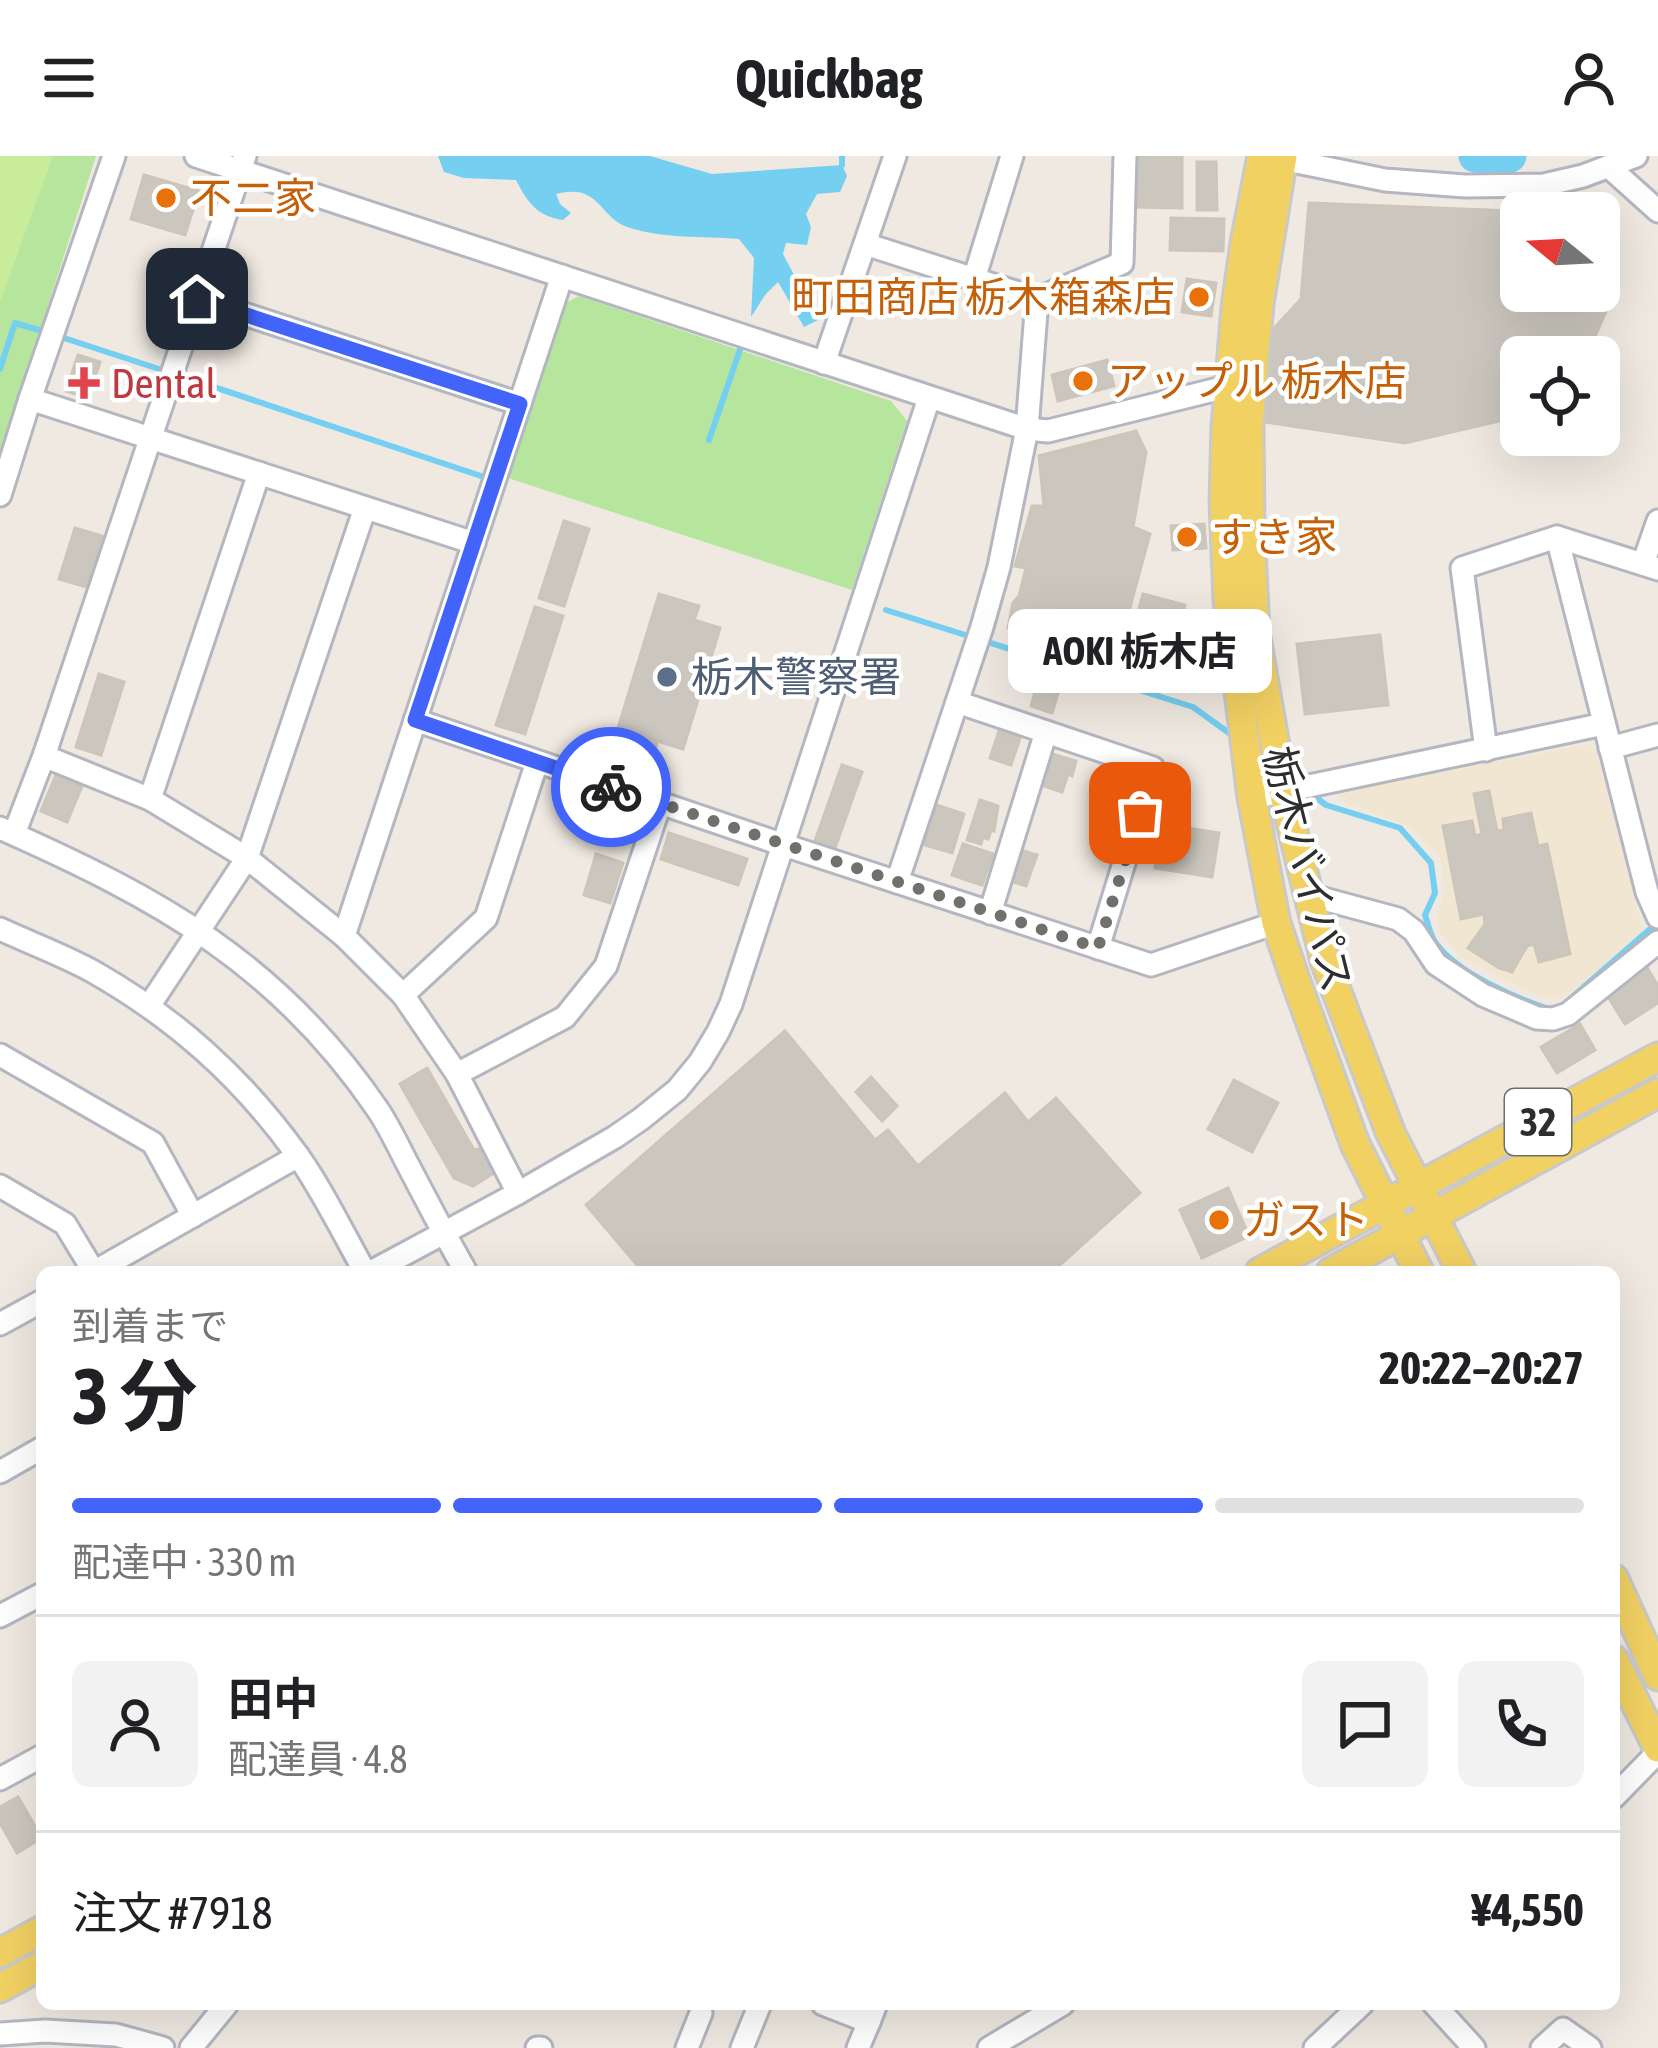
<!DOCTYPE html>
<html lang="ja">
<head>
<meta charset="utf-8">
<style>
  body { margin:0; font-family:"Asap Condensed","Noto Sans JP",sans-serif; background:#f2f2f2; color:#202124; height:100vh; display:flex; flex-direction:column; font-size:45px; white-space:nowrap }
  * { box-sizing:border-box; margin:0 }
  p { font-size:39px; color:#757577 }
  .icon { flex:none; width:66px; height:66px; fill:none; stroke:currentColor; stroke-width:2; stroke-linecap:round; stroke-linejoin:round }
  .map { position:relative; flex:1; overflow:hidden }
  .side { position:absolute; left:36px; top:1110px; width:1584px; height:744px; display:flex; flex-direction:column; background:#fff; border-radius:18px; box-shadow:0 12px 48px #0002 }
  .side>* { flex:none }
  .needle { width:78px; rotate:288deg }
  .controls { position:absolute; left:1500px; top:36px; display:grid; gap:24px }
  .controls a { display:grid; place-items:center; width:120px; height:120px; border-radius:18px; background:#fff; box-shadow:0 12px 48px #0002; font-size:60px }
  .pin { position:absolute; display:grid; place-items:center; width:102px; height:102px; color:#fff; margin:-51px; border-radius:24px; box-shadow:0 6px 18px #0006 }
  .courier { position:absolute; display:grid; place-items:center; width:120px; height:120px; margin:-60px; border:9px solid #4264fb; border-radius:50%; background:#fff; color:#222; box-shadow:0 3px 15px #0007 }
  .bubble { position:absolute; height:84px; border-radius:18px; background:#fff; box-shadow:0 12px 48px #0002; font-size:39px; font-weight:700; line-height:84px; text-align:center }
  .headline em { font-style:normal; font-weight:700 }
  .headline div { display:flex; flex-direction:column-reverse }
  .headline { display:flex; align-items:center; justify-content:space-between; height:204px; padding:0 36px }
  h1 { font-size:78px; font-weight:700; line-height:90px }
  .bar { display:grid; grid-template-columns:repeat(4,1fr); gap:18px 12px; align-content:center; height:144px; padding:0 36px }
  .bar i { height:15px; border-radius:9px; background:#e0e0e0 }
  .bar .selected { background:#4264fb }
  .bar p { grid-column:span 4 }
  .line { display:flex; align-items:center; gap:30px; padding:0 36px; border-top:3px solid #e0e0e0 }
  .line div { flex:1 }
  .round { display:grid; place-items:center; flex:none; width:126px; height:126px; border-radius:18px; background:#f2f2f2 }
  header { display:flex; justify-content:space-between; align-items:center; height:156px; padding:0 36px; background:#fff; font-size:54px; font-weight:700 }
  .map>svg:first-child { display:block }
  .education { fill:#f0e6d1 }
  .green { fill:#b6e59e }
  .pitch { fill:#c9ec9a }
  .water { fill:#75cff0 }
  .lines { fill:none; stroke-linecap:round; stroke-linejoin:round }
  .stream { stroke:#75cff0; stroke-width:6 }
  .river { stroke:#75cff0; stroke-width:33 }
  .building { fill:#cbc7bf; stroke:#cbc5ba; stroke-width:3 }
  .minor-casing { stroke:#b4b7c1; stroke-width:27 }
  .major-casing { stroke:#c9c9c9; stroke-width:33 }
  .minor { stroke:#fff; stroke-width:21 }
  .major { stroke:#f2d163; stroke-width:27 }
  .done { stroke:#726f6d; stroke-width:12; stroke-dasharray:0 21.6 }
  .route { stroke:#4264fb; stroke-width:15 }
  .food-dot { fill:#e8710a; stroke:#fff; stroke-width:4.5 }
  .health-dot { fill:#e0444e; stroke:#fff; stroke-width:4.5 }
  .service-dot { fill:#5c6f8a; stroke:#fff; stroke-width:4.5 }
  .labels { text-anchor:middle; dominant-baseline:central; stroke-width:9; stroke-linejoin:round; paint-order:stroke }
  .shield { fill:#fff; stroke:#6d6d6d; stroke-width:3 }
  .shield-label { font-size:39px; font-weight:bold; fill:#2e2e2e }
  .food-label { font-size:42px; fill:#c56008; stroke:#fff; text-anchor:start }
  .health-label { font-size:42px; fill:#be3a42; stroke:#fff; text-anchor:start }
  .service-label { font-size:42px; fill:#4e5e75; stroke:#fff; text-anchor:start }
  .street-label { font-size:42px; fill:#2e2e2e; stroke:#fff }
</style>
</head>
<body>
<header><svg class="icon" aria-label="menu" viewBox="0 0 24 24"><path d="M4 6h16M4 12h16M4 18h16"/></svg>Quickbag<svg class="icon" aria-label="person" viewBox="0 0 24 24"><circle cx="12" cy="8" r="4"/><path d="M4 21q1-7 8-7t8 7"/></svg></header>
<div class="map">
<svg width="1658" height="1892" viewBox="0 0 1658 1892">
  <rect width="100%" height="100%" fill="#efe9e1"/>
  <polygon class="education" points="1588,588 1596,594 1643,776 1563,842 1544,841 1520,832 1462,801 1440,777 1437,757 1445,736 1440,702 1409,670 1341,645 1338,637"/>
  <g class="green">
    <polygon points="0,0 96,0 0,299"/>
    <polygon points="579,140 891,245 907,265 852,434 508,322 561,149"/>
  </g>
  <polygon class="pitch" points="0,0 53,0 0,146"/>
  <path class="water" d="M438,0H650L712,18L842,9L847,20L840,36L817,38L806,58L811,71L807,89L786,87L783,98L818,164L804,171L778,126L765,139L751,161L754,102L739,83C703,80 662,83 627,71C598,60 600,27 556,38L560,48L571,57L563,64C537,60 527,46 516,24L464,22L444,16Z"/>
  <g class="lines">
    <g class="stream">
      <polyline points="842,0 842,9"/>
      <polyline points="58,180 165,215"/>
      <polyline points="0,213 15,167 46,176"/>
      <polyline points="178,219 490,323"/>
      <polyline points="709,284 743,185"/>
      <polyline points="886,454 1193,551 1236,582"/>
      <path d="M1309,636L1326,649L1400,672L1431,707L1435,737L1425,759C1428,767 1430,779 1435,786C1456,817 1517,843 1552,854"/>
      <polyline points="1563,849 1657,767"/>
    </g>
    <polyline class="river" points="1475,0 1499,3 1510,0"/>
  </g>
  <g class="building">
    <polygon points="1134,0 1182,0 1182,52 1133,51"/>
    <polygon points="1197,6 1216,6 1217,54 1197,54"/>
    <polygon points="144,19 199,35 185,79 131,63"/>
    <polygon points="1309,47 1563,57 1521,57 1521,135 1599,135 1599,82 1615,93 1607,153 1586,201 1521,201 1521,257 1517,261 1405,287 1259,265 1267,180 1301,143"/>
    <polygon points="1171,62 1224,63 1223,95 1170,94"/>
    <polygon points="1187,123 1216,127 1211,160 1182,156"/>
    <polygon points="78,199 100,206 88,242 66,235"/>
    <polygon points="1107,204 1114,230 1058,245 1052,219"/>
    <polygon points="1136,275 1146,296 1133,371 1150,378 1117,499 1008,472 1013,447 1019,440 1026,412 1015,410 1032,350 1044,350 1039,300"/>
    <polygon points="564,365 589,373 564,450 539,442"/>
    <polygon points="1204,368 1206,392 1173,394 1171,370"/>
    <polygon points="75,372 102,380 86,431 59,423"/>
    <polygon points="659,438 699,450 694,464 720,472 683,593 657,585 655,594 615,582"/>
    <polygon points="1143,438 1185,449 1166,523 1123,512"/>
    <polygon points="535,451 563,460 525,578 496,569"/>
    <polygon points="1380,479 1388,549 1305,558 1297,488"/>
    <polygon points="99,518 124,526 101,599 76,591"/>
    <polygon points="1045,518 1062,524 1052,557 1031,550 1039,522 1043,523"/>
    <polygon points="999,575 1020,582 1011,609 990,602"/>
    <polygon points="1052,598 1076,605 1072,620 1068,618 1062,636 1038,628 1043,610 1048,612"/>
    <polygon points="842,609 862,616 835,692 815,685"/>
    <polygon points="56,619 82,630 67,666 41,655"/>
    <polygon points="1489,635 1497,675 1504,674 1503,663 1531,657 1538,690 1547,688 1570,798 1539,806 1534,788 1527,790 1512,816 1499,812 1468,792 1485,768 1484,758 1461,763 1443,670 1472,665 1475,680 1482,678 1474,638"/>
    <polygon points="980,644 998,650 994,675 991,674 988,683 983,681 981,688 967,684"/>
    <polygon points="936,649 964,658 952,697 925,689"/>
    <polygon points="1162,668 1219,677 1212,721 1155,712"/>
    <polygon points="669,677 747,703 738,729 661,703"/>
    <polygon points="963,688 993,698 982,729 952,719"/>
    <polygon points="1017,693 1037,699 1026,730 1010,725"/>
    <polygon points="596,698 623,707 610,747 584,739"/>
    <polygon points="1643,805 1658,830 1658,847 1625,868 1602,831"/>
    <polygon points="1580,868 1595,894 1557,917 1541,891"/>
    <polygon points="785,875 875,984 888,974 918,1010 1005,937 1028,966 1056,942 1140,1037 1052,1116 643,1116 586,1049"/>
    <polygon points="427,912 474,994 483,992 497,1015 473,1030 454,1022 400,928"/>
    <polygon points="871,921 897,950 882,965 856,936"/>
    <polygon points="1234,924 1278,947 1252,996 1208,973"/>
    <polygon points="1228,1032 1249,1080 1202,1102 1180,1054"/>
    <polygon points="18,1641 42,1682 17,1697 0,1667 0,1651"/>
  </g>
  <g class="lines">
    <defs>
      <g id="minor">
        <polyline points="196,0 1027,273 1048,275 1230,230"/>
        <polyline points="1282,3 1385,24 1465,30 1544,29 1583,20 1636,0"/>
        <polyline points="1609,11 1658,55"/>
        <polyline points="865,88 1037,143 1122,107 1125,0"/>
        <polyline points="974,123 1012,0"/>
        <polyline points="198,143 520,248"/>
        <polyline points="824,207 895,0"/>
        <polyline points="30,243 474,387"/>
        <polyline points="0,339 30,243 114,0"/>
        <polyline points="1557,381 1647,736 1658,761"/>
        <polyline points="1643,408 1658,365"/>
        <polyline points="957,546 1153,612 1098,792"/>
        <polyline points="415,564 784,689 1151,809 1276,767"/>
        <polyline points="1610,592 1658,579"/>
        <polyline points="1486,594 1462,412 1557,381 1658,413"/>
        <polyline points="44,600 150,643 247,702 344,780 403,839 457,918 518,1037"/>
        <polyline points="1252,642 1604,568"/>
        <polyline points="150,643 259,317"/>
        <path d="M0,672C158,742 278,807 378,954C390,972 399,992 409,1011C427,1046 446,1081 466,1116"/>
        <polyline points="14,678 44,600 245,0"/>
        <polyline points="897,726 982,471 999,411 1027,273 1037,143"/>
        <polyline points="1309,739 1398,763 1414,775 1436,808 1483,839 1537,862 1553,863 1568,858 1658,786"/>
        <polyline points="990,757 1046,576"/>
        <path d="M0,773C30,787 63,799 92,815C175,862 240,920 296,997C322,1033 343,1077 365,1116"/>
        <polyline points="344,780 562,120"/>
        <polyline points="403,839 486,762 537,606"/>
        <polyline points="149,850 247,702 365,352"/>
        <polyline points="0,899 153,987 193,1060"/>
        <polyline points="457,918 565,861 606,810 660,648"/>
        <polyline points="0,1030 65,1068 94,1116"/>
        <polyline points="94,1116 298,1000"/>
        <polyline points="371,1116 518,1037 615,981 641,963 677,934 700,906 718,876 731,848 929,242"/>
        <polyline points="0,1168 42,1145"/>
        <polyline points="0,1316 42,1292"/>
        <polyline points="0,1460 42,1438"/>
        <polyline points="0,1623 42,1600"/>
        <polyline points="1614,1641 1658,1596"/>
        <polyline points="823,1848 869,1866 876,1848"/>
        <polyline points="1434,1848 1474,1892"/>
        <polyline points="0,1878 45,1875 116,1879 163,1892"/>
        <polyline points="191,1892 227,1848"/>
        <polyline points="537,1892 541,1892"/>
        <polyline points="687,1892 701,1857"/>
        <polyline points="742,1892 760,1848"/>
        <polyline points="858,1892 869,1866"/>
        <polyline points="989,1892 1063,1848"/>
        <polyline points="1315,1892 1362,1848"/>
        <polyline points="1542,1892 1563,1873 1590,1892"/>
      </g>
      <g id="major">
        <polyline points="1262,0 1245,87 1236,151 1226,271 1224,346 1228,445 1252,642 1276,767 1295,823 1355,988 1419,1116"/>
        <polyline points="1283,0 1259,148 1249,269 1250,372 1255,476 1283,635 1325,805 1391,978 1462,1116"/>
        <polyline points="1260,1116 1658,901"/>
        <polyline points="1331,1116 1658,937"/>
        <polyline points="1614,1423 1658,1520"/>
        <polyline points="1614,1504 1658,1592"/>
        <polyline points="0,1797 42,1774"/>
        <polyline points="0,1832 42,1809"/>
      </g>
    </defs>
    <use href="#minor" class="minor-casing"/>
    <use href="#major" class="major-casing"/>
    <use href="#minor" class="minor"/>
    <use href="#major" class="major"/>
  </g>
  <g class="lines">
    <polyline class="done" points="611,631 1098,792 1140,657"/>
    <polyline class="route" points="197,143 520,248 415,564 611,631"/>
  </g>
  <g class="food-dot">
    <circle cx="166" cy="42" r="12"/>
    <circle cx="1199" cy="141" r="12"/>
    <circle cx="1083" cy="225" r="12"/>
    <circle cx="1187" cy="381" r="12"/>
    <circle cx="1219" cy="1064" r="12"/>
  </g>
  <path class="health-dot" d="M78 209h12v12h12v12h-12v12h-12v-12h-12v-12h12z"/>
  <circle class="service-dot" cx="667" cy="521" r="12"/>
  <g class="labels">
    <rect class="shield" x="1505" y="933" width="66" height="66" rx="9"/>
    <g class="shield-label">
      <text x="1538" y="966">32</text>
    </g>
    <g class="food-label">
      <text x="190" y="42">不二家</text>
      <text x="1175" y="141" text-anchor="end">町田商店 栃木箱森店</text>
      <text x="1107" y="225">アップル 栃木店</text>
      <text x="1211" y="381">すき家</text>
      <text x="1243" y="1064">ガスト</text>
    </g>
    <g class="health-label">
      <text x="111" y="227">Dental</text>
    </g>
    <g class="service-label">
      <text x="691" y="521">栃木警察署</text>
    </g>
    <g class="street-label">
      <text transform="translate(1308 713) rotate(76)">栃木バイパス</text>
    </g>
  </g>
</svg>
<div class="controls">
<a><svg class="needle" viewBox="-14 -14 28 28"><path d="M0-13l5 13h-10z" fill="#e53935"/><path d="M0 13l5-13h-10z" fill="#757577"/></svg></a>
<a><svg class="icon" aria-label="locate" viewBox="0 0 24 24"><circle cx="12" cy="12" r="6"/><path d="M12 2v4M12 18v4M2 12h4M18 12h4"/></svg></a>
</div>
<div class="pin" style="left:1140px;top:657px;background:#ea580c"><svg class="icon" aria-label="bag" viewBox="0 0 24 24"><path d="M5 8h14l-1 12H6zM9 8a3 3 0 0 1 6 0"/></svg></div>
<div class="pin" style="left:197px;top:143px;background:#1f2937"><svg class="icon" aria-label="home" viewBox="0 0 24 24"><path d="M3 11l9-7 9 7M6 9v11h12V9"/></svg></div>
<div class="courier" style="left:611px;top:631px"><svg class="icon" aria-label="bike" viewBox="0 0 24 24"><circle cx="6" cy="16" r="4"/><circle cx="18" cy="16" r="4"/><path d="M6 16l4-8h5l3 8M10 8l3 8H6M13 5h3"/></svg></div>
<div class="bubble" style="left:1008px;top:453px;width:264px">AOKI 栃木店</div>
<section class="side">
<div class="headline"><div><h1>3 分</h1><p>到着まで</p></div><em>20:22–20:27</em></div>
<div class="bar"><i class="selected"></i><i class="selected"></i><i class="selected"></i><i></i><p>配達中 · 330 m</p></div>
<div class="line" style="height:216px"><a class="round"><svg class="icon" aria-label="person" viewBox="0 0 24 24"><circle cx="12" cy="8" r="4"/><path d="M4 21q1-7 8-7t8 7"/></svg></a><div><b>田中</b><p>配達員 · 4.8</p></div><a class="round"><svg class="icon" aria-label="chat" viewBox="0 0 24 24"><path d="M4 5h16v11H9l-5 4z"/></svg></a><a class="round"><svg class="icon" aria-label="phone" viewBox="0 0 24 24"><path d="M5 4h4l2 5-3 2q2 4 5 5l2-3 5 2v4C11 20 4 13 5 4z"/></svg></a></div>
<div class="line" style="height:156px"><div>注文 #7918</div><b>¥4,550</b></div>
</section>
</div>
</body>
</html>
